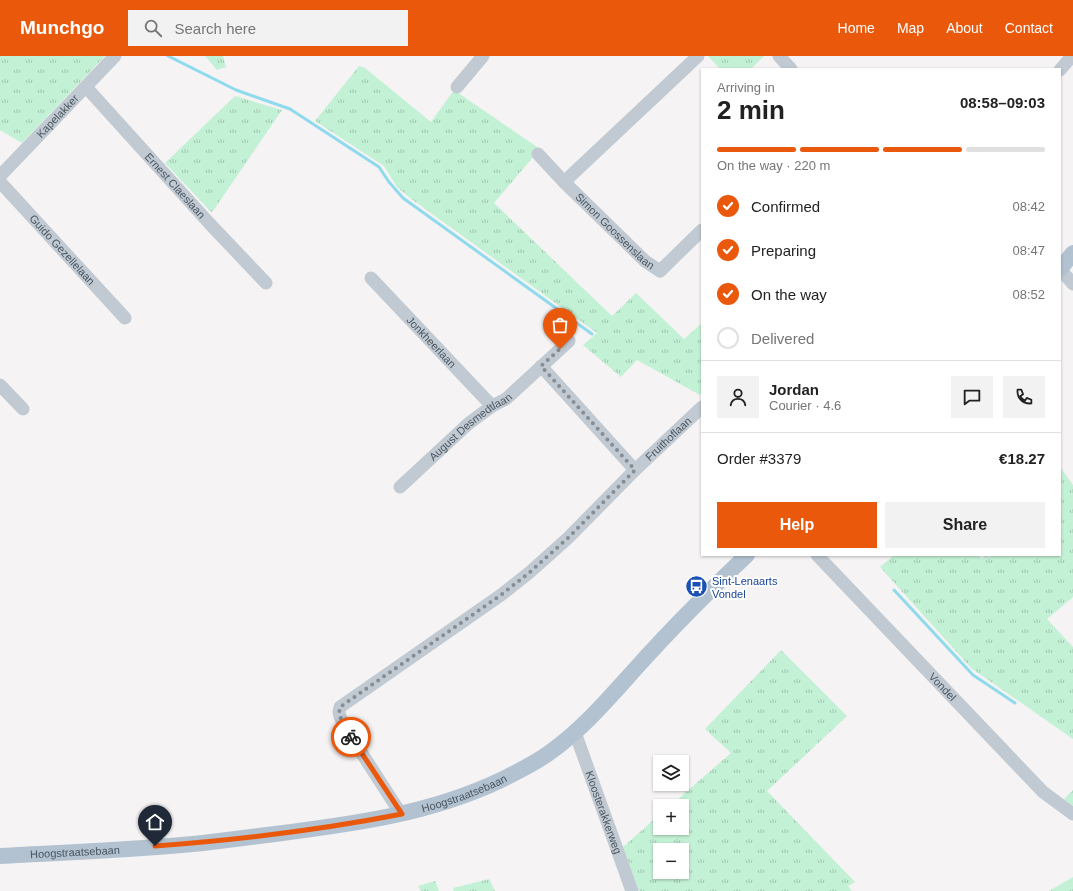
<!DOCTYPE html>
<html lang="en">
<head>
<meta charset="utf-8">
<style>
  body { margin:0; font-family:Arial,sans-serif; background:#f2f2f2; color:#222; height:100vh; display:flex; flex-direction:column; font-size:15px; white-space:nowrap }
  * { box-sizing:border-box; margin:0 }
  p { font-size:13px; color:#767676 }
  .icon { flex:none; width:22px; height:22px; fill:none; stroke:currentColor; stroke-width:2; stroke-linecap:round; stroke-linejoin:round }
  .map { position:relative; flex:1; overflow:hidden }
  .panel { position:absolute; left:701px; top:12px; width:360px; height:488px; display:flex; flex-direction:column; background:#fff; border-radius:0px; box-shadow:0 1px 3px #0004 }
  .panel>* { flex:none }
  .buttons { position:absolute; left:653px; top:699px; display:grid; gap:8px }
  .buttons a { display:grid; place-items:center; width:36px; height:36px; border-radius:0px; background:#fff; box-shadow:0 1px 3px #0004; font-size:20px }
  .pin { position:absolute; display:grid; place-items:center; width:34px; height:34px; color:#fff; margin:-41px -17px; border-radius:50% 50% 50% 0; rotate:-45deg; box-shadow:0 0 4px #0007 }
  .pin .icon { rotate:45deg }
  .courier { position:absolute; display:grid; place-items:center; width:40px; height:40px; margin:-20px; border:3px solid #ea580c; border-radius:50%; background:#fff; color:#222; box-shadow:0 1px 5px #0007 }
  .head em { font-style:normal; font-weight:600 }
  .head div { display:flex; flex-direction:column-reverse }
  .head { display:flex; align-items:center; justify-content:space-between; height:68px; padding:0 16px }
  h1 { font-size:26px; font-weight:600; line-height:30px }
  .bar { display:grid; grid-template-columns:repeat(4,1fr); gap:6px 4px; align-content:center; height:48px; padding:0 16px }
  .bar i { height:5px; border-radius:3px; background:#e0e0e0 }
  .bar .selected { background:#ea580c }
  .bar p { grid-column:span 4 }
  .line { display:flex; align-items:center; gap:10px; padding:0 16px; border-top:1px solid #e0e0e0 }
  .line div { flex:1 }
  .round { display:grid; place-items:center; flex:none; width:42px; height:42px; border-radius:0px; background:#f2f2f2 }
  ol { padding:0 16px; list-style:none }
  li { display:flex; align-items:center; gap:12px; height:44px }
  li p { margin-inline-start:auto }
  li .icon { padding:4px; border-radius:50%; background:#ea580c; color:#fff; stroke-width:4 }
  li:last-child { color:#767676 }
  li i { width:22px; height:22px; border:2px solid #e0e0e0; border-radius:50% }
  .action { display:flex; gap:8px; margin-top:auto; padding:8px 16px }
  .action a { flex:1; height:46px; border-radius:0px; background:#ea580c; color:#fff; font-size:16px; font-weight:600; line-height:46px; text-align:center }
  .action a+a { background:#f2f2f2; color:#222 }
  header { display:flex; align-items:center; gap:24px; box-sizing:border-box; height:56px; padding:0 20px; background:#ea580c; color:#fff }
  header strong { font-size:19px }
  nav { display:flex; gap:22px; margin-inline-start:auto; font-size:14px }
  .search { width:280px; height:36px; background:#f2f2f2; display:flex; align-items:center; gap:10px; box-sizing:border-box; padding:0 14px; border-radius:0px; color:#767676; font-size:15px }
  .map>svg:first-child { display:block }
  .grass { fill:url(#grass-tufts); fill-rule:evenodd }
  .lines { fill:none; stroke-linecap:round; stroke-linejoin:round }
  .stream { stroke:#90daee; stroke-width:3 }
  .minor { stroke:#c1cad2; stroke-width:13 }
  .major { stroke:#b3c2d1; stroke-width:16 }
  .done { stroke:#868d94; stroke-width:4; stroke-dasharray:0 7.2 }
  .route { stroke:#ea580c; stroke-width:5 }
  .labels { text-anchor:middle; dominant-baseline:central; stroke-width:4; stroke-linejoin:round; paint-order:stroke }
  .street-label { font-size:11px; fill:#4a5661; stroke:#fff }
  .transit-label { font-size:11px; fill:#164399; stroke:#fff; text-anchor:start }
</style>
</head>
<body>
<header>
<strong>Munchgo</strong>
<div class="search"><svg class="icon" aria-label="search" viewBox="0 0 24 24"><circle cx="10" cy="10" r="6"/><path d="M15 15l6 6"/></svg>Search here</div>
<nav><a>Home</a><a>Map</a><a>About</a><a>Contact</a></nav>
</header>
<div class="map">
<svg width="1073" height="835" viewBox="0 0 1073 835">
  <defs>
    <pattern id="grass-tufts" width="24" height="20" patternUnits="userSpaceOnUse"><rect width="24" height="20" fill="#c3f1d5"/><path d="M3 7l-1-3M5 7V3M7 7l1-3M15 17l-1-3M17 17v-4M19 17l1-3" fill="none" stroke="#a0c6b0"/></pattern>
  </defs>
  <rect width="100%" height="100%" fill="#f5f3f3"/>
  <g class="grass">
    <polygon points="0,0 105,0 22,87 0,74"/>
    <polygon points="205,0 223,0 226,11 217,14"/>
    <polygon points="708,0 764,0 751,13 720,13"/>
    <polygon points="359,10 365,12 431,66 454,34 540,93 494,147 612,260 636,237 684,283 702,267 702,337 700,339 637,304 621,321 583,289 597,277 410,142 397,131 384,110 315,65"/>
    <polygon points="235,40 282,54 213,155 211,156 165,107"/>
    <polygon points="1061,412 1073,429 1073,541 1047,563 1073,591 1073,683 971,612 880,511 894,499 978,499 982,503 985,499 989,501 992,499 1060,499"/>
    <path d="M781,594L847,660L767,735L855,826L848,830L852,835H639L623,791L660,758V772H682V750H670L731,697L705,673ZM660,794H682V816H660Z"/>
    <polygon points="1073,734 1073,750 1064,743"/>
    <polygon points="1073,821 1073,835 1049,835"/>
    <polygon points="489,823 495,835 454,835 453,832"/>
    <polygon points="435,825 439,835 421,835 418,830"/>
  </g>
  <g class="lines">
    <g class="stream">
      <polyline points="168,0 236,34 290,53 379,111 389,126 403,142 592,278"/>
      <polyline points="894,534 973,619 1015,647"/>
    </g>
    <g class="minor">
      <polyline points="779,0 791,13"/>
      <polyline points="1060,14 1072,0"/>
      <path id="s1" d="M86,31L209,167L266,227"/>
      <polyline points="457,31 483,0"/>
      <path id="s2" d="M538,98L564,126L645,205L660,215L702,174"/>
      <path id="s3" d="M0,120L115,0"/>
      <path id="s4" d="M0,126L125,262"/>
      <polyline points="564,126 698,0"/>
      <polyline points="1060,213 1073,228"/>
      <path id="s5" d="M371,222L492,350"/>
      <polyline points="541,310 635,414"/>
      <polyline points="0,329 23,353"/>
      <path id="s6" d="M400,431L468,368L492,350L506,343L569,285"/>
      <path id="s7" d="M817,499L1043,736L1073,758"/>
      <path id="s8" d="M574,678L577,682L632,835"/>
      <path id="s9" d="M401,758L352,682L340,661L339,656L340,651L501,539L530,516L568,482L635,414L702,351"/>
    </g>
    <g class="major">
      <polyline points="1060,213 1073,197"/>
      <path id="s10" d="M0,800C68,796 136,794 203,787C227,784 251,781 275,778C353,768 430,758 501,724C517,716 534,708 549,697C583,673 609,642 637,611C672,572 709,535 747,499"/>
    </g>
  </g>
  <g class="lines">
    <path class="done" d="M351,681C347,673 337,661 340,651L501,539L530,516L568,482L635,414L541,310L560,293"/>
    <path class="route" d="M155,790C237,784 320,774 402,758L351,681"/>
  </g>
  <defs>
    <symbol id="bus-disc" viewBox="-11 -11 22 22"><circle r="9.5" fill="#1a4fb4" stroke="#fff"/><path d="M-5-6H5V4H4V6H2V4H-2V6H-4V4H-5ZM-3.5-4V0h7V-4ZM-3.5 1.2v1.5H-2V1.2ZM2 1.2v1.5H3.5V1.2Z" fill="#fff"/></symbol>
  </defs>
  <g fill-rule="evenodd">
    <use href="#bus-disc" x="684" y="518" width="25" height="25"/>
  </g>
  <g class="labels">
    <g class="street-label">
      <text stroke="none"><textPath href="#s3" startOffset="83">Kapelakker</textPath></text>
      <text stroke="none"><textPath href="#s1" startOffset="133">Ernest Claeslaan</textPath></text>
      <text stroke="none"><textPath href="#s2" startOffset="109">Simon Goossenslaan</textPath></text>
      <text stroke="none"><textPath href="#s4" startOffset="92">Guido Gezellelaan</textPath></text>
      <text stroke="none"><textPath href="#s5" startOffset="88">Jonkheerlaan</textPath></text>
      <text stroke="none"><textPath href="#s6" startOffset="93">August Desmedtlaan</textPath></text>
      <text stroke="none"><textPath href="#s9" startOffset="550">Fruithoflaan</textPath></text>
      <text stroke="none"><textPath href="#s7" startOffset="182">Vondel</textPath></text>
      <text stroke="none"><textPath href="#s10" startOffset="470">Hoogstraatsebaan</textPath></text>
      <text stroke="none"><textPath href="#s8" startOffset="84">Kloosterakkerweg</textPath></text>
      <text stroke="none"><textPath href="#s10" startOffset="75">Hoogstraatsebaan</textPath></text>
    </g>
    <g class="transit-label">
      <text x="712" y="525">Sint-Lenaarts<tspan x="712" dy="13">Vondel</tspan></text>
    </g>
  </g>
</svg>
<div class="buttons">
<a><svg class="icon" aria-label="layers" viewBox="0 0 24 24"><path d="M12 4l9 5-9 5-9-5zM3 14l9 5 9-5"/></svg></a>
<a>+</a>
<a>−</a>
</div>
<div class="pin" style="left:560px;top:293px;background:#ea580c"><svg class="icon" aria-label="bag" viewBox="0 0 24 24"><path d="M5 8h14l-1 12H6zM9 8a3 3 0 0 1 6 0"/></svg></div>
<div class="pin" style="left:155px;top:790px;background:#1f2937"><svg class="icon" aria-label="home" viewBox="0 0 24 24"><path d="M3 11l9-7 9 7M6 9v11h12V9"/></svg></div>
<div class="courier" style="left:351px;top:681px"><svg class="icon" aria-label="bike" viewBox="0 0 24 24"><circle cx="6" cy="16" r="4"/><circle cx="18" cy="16" r="4"/><path d="M6 16l4-8h5l3 8M10 8l3 8H6M13 5h3"/></svg></div>
<section class="panel">
<div class="head"><div><h1>2 min</h1><p>Arriving in</p></div><em>08:58–09:03</em></div>
<div class="bar"><i class="selected"></i><i class="selected"></i><i class="selected"></i><i></i><p>On the way · 220 m</p></div>
<ol>
<li><svg class="icon" aria-label="check" viewBox="0 0 24 24"><path d="M5 12l5 5 9-10"/></svg>Confirmed<p>08:42</p></li>
<li><svg class="icon" aria-label="check" viewBox="0 0 24 24"><path d="M5 12l5 5 9-10"/></svg>Preparing<p>08:47</p></li>
<li><svg class="icon" aria-label="check" viewBox="0 0 24 24"><path d="M5 12l5 5 9-10"/></svg>On the way<p>08:52</p></li>
<li><i></i>Delivered</li>
</ol>
<div class="line" style="height:72px"><a class="round"><svg class="icon" aria-label="person" viewBox="0 0 24 24"><circle cx="12" cy="8" r="4"/><path d="M4 21q1-7 8-7t8 7"/></svg></a><div><b>Jordan</b><p>Courier · 4.6</p></div><a class="round"><svg class="icon" aria-label="chat" viewBox="0 0 24 24"><path d="M4 5h16v11H9l-5 4z"/></svg></a><a class="round"><svg class="icon" aria-label="phone" viewBox="0 0 24 24"><path d="M5 4h4l2 5-3 2q2 4 5 5l2-3 5 2v4C11 20 4 13 5 4z"/></svg></a></div>
<div class="line" style="height:52px"><div>Order #3379</div><b>€18.27</b></div>
<div class="action"><a>Help</a><a>Share</a></div>
</section>
</div>
</body>
</html>
